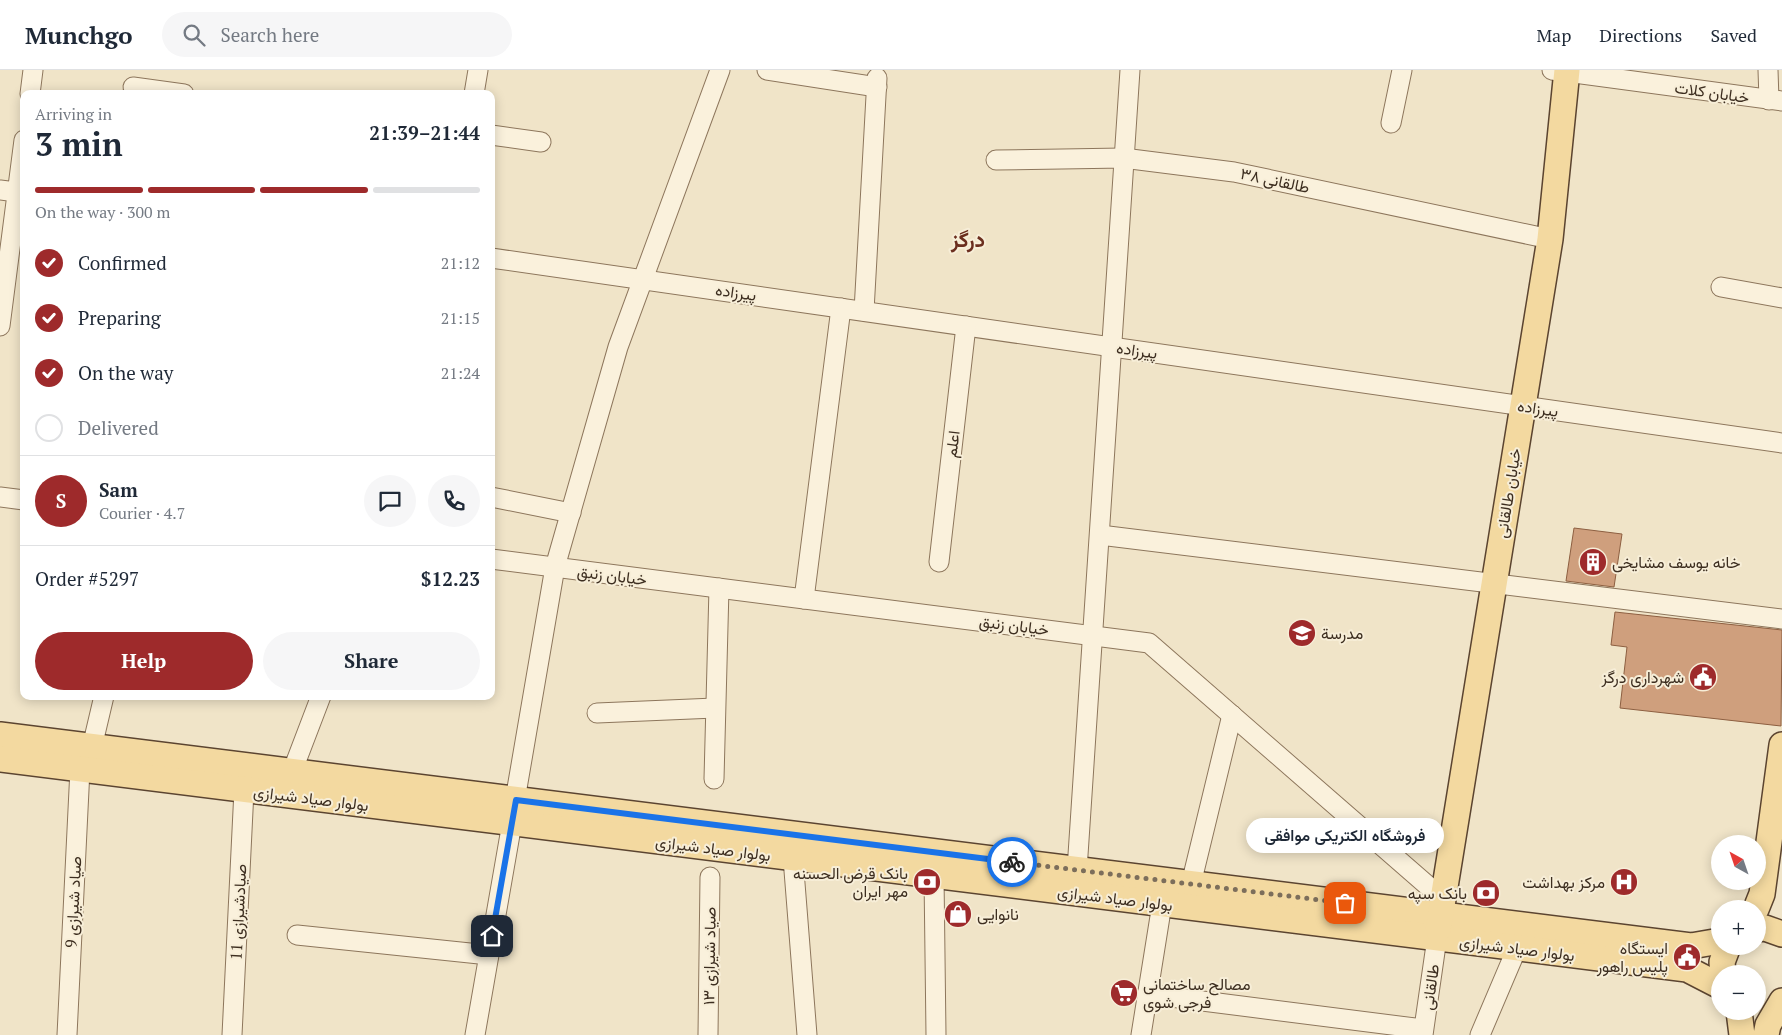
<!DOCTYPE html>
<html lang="en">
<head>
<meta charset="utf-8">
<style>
  body { margin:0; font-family:"PT Serif",Vazirmatn,serif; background:#f6f6f7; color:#1f2937; height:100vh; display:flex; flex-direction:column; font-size:19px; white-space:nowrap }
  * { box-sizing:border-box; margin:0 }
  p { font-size:16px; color:#747a83 }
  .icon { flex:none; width:28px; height:28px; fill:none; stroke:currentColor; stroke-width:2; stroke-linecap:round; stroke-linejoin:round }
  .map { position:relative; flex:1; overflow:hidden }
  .panel { position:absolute; left:20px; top:20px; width:475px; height:610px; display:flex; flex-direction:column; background:#fff; border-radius:10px; box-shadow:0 2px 12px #0003 }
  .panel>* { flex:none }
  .needle { width:32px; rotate:320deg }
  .fabs { position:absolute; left:1711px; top:765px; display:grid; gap:10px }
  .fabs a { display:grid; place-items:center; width:55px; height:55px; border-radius:50%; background:#fff; box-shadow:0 2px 12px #0003; font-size:25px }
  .pin { position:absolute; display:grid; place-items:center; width:42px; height:42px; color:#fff; margin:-21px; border-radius:10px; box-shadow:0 2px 8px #0006 }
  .courier { position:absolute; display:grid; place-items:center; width:50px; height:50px; margin:-25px; border:4px solid #1a73e8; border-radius:50%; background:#fff; color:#222; box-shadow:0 1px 6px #0007 }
  .bubble { position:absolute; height:35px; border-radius:18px; background:#fff; box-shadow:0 2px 12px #0003; font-size:16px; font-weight:600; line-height:35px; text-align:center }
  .head em { font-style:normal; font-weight:600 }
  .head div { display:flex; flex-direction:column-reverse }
  .head { display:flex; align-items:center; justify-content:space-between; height:85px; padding:0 15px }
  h1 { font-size:32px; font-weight:600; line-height:38px }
  .bar { display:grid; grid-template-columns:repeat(4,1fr); gap:8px 5px; align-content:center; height:60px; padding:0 15px }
  .bar i { height:6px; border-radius:4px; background:#e0e1e3 }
  .bar .active { background:#9e2a2b }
  .bar p { grid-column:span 4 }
  .line { display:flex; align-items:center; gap:12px; padding:0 15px; border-top:1px solid #e0e1e3 }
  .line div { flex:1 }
  .round { display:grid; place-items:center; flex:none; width:52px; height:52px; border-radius:26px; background:#f6f6f7 }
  ol { padding:0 15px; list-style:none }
  li { display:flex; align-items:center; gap:15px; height:55px }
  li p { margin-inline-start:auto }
  li .icon { padding:5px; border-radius:50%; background:#9e2a2b; color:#fff; stroke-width:4 }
  li:last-child { color:#747a83 }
  li i { width:28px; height:28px; border:2px solid #e0e1e3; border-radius:50% }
  .action { display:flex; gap:10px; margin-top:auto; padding:10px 15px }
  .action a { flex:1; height:58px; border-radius:30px; background:#9e2a2b; color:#fff; font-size:20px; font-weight:600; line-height:58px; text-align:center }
  .action a+a { background:#f6f6f7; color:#1f2937 }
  header { display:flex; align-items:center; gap:30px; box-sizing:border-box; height:70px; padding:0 25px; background:#fff; border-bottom:1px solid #e0e1e3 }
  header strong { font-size:24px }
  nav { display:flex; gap:28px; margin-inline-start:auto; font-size:18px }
  .search { width:350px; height:45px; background:#f6f6f7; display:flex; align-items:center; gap:12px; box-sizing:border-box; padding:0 18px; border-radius:28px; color:#747a83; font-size:19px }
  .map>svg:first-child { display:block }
  .building { fill:#cf9f7d; stroke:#8d5f41 }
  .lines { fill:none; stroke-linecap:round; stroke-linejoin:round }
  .minor-casing { stroke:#8d765c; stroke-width:21 }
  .major-casing { stroke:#5b4430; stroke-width:28 }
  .minor { stroke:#faf1dc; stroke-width:19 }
  .major { stroke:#f3d9a0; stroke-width:25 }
  .done { stroke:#7c6e5b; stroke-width:5; stroke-dasharray:0 9 }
  .route { stroke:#1a73e8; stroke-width:6 }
  .labels { text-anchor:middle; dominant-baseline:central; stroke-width:4; stroke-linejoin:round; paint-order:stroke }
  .street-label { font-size:16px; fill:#3d2e20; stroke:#f7eed8 }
  .poi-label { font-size:16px; fill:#3d2e20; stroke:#f7eed8; text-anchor:end }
  .district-label { font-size:21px; font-weight:bold; fill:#6b2e1e; stroke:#f7eed8 }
</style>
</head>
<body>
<header>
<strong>Munchgo</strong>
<div class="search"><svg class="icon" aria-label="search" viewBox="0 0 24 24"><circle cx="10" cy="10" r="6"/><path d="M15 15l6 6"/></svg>Search here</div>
<nav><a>Map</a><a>Directions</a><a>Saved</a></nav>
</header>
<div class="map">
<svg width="1782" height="965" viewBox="0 0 1782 965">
  <rect width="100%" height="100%" fill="#f0e4c8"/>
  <g class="building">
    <polygon points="1574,458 1622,464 1614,517 1566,511"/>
    <polygon points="1615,542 1782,560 1781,656 1620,638 1627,577 1611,575"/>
  </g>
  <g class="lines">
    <defs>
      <g id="minor">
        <polyline points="767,0 877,17"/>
        <polyline points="1552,0 1782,31"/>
        <polyline points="1768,0 1769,30"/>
        <polyline points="133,17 184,24"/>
        <polyline points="30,24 33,0"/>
        <polyline points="474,24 478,0"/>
        <polyline points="1391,53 1402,0"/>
        <polyline points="491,65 541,72"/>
        <polyline points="996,90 1123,88 1234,102 1550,169"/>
        <polyline points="0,120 24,123"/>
        <polyline points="491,188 1782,373"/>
        <polyline points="1721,217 1782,228"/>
        <polyline points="864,241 877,8"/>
        <polyline points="0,256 24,70"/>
        <polyline points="0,427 24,430"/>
        <polyline points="491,427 571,443"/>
        <polyline points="1100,465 1782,549"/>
        <polyline points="491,489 1149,573 1443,829"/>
        <polyline points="939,492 966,256"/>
        <polyline points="804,529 841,238"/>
        <polyline points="597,643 715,638"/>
        <polyline points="92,677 104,626"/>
        <polyline points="292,702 321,626"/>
        <polyline points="714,709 719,518"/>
        <polyline points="515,730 555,497 618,277 720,0"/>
        <polyline points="793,788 807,965"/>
        <polyline points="1077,800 1130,0"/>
        <polyline points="934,806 936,965"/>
        <polyline points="1191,814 1232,645"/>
        <polyline points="297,865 489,885"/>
        <polyline points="1147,924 1423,959"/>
        <polyline points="67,965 80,699"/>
        <polyline points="232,965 244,720"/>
        <polyline points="475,965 512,753"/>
        <polyline points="708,965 710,807"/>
        <polyline points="1141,965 1162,834"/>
        <polyline points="1423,965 1437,868"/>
        <polyline points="1480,965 1517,878"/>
      </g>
      <g id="major">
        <polyline points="0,665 1691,876 1720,871"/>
        <polyline points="0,689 1687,899 1720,916"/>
        <polyline points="1756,839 1762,824 1782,675"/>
        <polyline points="1758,859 1765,858 1782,864"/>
        <polyline points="1438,860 1550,169 1567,0"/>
        <polyline points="1723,904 1722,892 1728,876"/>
        <polyline points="1739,941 1742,965"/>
        <polyline points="1766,965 1768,955 1782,931"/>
      </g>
    </defs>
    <use href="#minor" class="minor-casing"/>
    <use href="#major" class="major-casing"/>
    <use href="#minor" class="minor"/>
    <use href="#major" class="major"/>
  </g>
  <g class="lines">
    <polyline class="done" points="1012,792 1345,833"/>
    <polyline class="route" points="492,866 516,730 1012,792"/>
  </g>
  <defs>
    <symbol id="building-disc" viewBox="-11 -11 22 22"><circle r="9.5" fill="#9e2a2b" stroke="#f7eed8"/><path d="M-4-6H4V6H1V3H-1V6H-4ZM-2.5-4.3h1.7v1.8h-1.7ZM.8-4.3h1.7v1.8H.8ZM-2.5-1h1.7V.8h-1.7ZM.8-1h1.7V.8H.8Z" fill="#fff"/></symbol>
    <symbol id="school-disc" viewBox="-11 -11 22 22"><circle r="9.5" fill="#9e2a2b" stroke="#f7eed8"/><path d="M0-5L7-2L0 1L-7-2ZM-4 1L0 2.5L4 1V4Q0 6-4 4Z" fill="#fff"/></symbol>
    <symbol id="civic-disc" viewBox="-11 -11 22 22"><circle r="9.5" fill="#9e2a2b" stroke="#f7eed8"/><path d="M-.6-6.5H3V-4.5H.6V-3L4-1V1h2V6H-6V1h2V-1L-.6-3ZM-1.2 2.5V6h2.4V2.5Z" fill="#fff"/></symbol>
    <symbol id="bank-disc" viewBox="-11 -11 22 22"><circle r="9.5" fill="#9e2a2b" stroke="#f7eed8"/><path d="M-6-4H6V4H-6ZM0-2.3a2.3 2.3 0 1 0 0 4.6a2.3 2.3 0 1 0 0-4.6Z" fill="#fff"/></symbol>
    <symbol id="hospital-disc" viewBox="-11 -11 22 22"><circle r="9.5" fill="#9e2a2b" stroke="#f7eed8"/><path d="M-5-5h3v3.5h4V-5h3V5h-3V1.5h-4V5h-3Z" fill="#fff"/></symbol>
    <symbol id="shop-disc" viewBox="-11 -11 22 22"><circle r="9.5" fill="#9e2a2b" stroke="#f7eed8"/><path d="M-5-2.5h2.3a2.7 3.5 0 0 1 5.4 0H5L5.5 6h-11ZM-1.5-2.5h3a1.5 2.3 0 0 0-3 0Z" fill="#fff"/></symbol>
    <symbol id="supermarket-disc" viewBox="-11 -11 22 22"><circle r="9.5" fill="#9e2a2b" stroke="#f7eed8"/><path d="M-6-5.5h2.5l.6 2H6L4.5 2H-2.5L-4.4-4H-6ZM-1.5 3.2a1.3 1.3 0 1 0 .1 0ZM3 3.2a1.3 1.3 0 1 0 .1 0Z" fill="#fff"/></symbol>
  </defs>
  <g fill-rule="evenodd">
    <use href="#building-disc" x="1577" y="476" width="32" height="32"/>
    <use href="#school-disc" x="1286" y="547" width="32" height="32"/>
    <use href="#civic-disc" x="1687" y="591" width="32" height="32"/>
    <use href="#bank-disc" x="911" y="796" width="32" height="32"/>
    <use href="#hospital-disc" x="1608" y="796" width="32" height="32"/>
    <use href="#bank-disc" x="1470" y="807" width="32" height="32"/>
    <use href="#shop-disc" x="942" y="828" width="32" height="32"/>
    <use href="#civic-disc" x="1671" y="871" width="32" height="32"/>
    <use href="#supermarket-disc" x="1108" y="907" width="32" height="32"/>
  </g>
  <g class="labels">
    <g class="street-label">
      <text transform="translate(1712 22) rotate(8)">خیابان کلات</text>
      <text transform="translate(1275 110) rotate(12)">طالقانی ۳۸</text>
      <text transform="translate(736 222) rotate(8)">پیرزاده</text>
      <text transform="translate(1137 280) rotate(8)">پیرزاده</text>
      <text transform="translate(1538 338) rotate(8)">پیرزاده</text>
      <text transform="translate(952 374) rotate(-83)">اعلم</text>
      <text transform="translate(1508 423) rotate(-81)">خیابان طالقانی</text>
      <text transform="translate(612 505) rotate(7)">خیابان زنبق</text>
      <text transform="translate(1014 555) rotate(7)">خیابان زنبق</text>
      <text transform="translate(311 728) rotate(7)">بولوار صیاد شیرازی</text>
      <text transform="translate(713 778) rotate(7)">بولوار صیاد شیرازی</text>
      <text transform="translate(1115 828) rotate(7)">بولوار صیاد شیرازی</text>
      <text transform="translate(73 832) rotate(-87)">صیاد شیرازی 9</text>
      <text transform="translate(238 842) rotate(-87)">صیادشیرازی 11</text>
      <text transform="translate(1517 878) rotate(7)">بولوار صیاد شیرازی</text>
      <text transform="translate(709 886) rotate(-89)">صیاد شیرازی ۱۳</text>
      <text transform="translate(1430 917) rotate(-82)">طالقانی</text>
    </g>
    <g class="poi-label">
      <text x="1612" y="492" text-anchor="start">خانه یوسف مشایخی</text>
      <text x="1321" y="563" text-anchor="start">مدرسة</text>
      <text x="1684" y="607">شهرداری درگز</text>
      <text x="908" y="803">بانک قرض الحسنه<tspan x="908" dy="18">مهر ایران</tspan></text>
      <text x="1605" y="812">مرکز بهداشت</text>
      <text x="1467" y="823">بانک سپه</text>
      <text x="977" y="844" text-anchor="start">نانوایی</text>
      <text x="1668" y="878">ایستگاه<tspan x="1668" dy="18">پلیس راهور</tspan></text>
      <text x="1143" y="914" text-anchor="start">مصالح ساختمانی<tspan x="1143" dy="18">فرجی شوی</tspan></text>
    </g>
    <g class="district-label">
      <text x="968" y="169">درگز</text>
    </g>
  </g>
</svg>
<div class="fabs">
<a><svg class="needle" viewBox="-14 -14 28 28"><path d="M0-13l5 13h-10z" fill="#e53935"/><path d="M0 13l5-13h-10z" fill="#747a83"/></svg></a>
<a>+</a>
<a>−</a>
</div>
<div class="pin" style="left:1345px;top:833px;background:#ea580c"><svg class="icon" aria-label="bag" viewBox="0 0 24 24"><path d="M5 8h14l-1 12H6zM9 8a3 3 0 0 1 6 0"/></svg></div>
<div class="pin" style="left:492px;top:866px;background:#1f2937"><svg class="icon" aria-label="home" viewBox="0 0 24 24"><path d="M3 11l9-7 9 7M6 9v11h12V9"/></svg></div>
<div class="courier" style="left:1012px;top:792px"><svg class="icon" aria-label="bike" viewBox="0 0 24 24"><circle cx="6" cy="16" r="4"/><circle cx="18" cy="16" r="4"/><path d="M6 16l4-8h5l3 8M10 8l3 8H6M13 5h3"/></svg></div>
<div class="bubble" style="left:1246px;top:748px;width:198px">فروشگاه الکتریکی موافقی</div>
<section class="panel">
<div class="head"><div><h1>3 min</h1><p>Arriving in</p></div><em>21:39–21:44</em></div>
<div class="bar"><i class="active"></i><i class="active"></i><i class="active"></i><i></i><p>On the way · 300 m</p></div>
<ol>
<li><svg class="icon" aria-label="check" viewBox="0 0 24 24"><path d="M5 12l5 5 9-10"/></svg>Confirmed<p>21:12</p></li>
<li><svg class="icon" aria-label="check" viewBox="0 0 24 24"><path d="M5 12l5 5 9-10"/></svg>Preparing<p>21:15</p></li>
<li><svg class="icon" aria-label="check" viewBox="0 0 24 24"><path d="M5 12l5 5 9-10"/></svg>On the way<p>21:24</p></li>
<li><i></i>Delivered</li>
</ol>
<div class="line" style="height:90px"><b class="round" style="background:#9e2a2b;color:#fff">S</b><div><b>Sam</b><p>Courier · 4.7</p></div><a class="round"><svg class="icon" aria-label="chat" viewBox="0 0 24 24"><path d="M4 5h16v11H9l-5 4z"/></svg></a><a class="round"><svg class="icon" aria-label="phone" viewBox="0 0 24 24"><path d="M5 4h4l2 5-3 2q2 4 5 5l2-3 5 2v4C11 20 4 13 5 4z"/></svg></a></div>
<div class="line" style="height:65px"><div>Order #5297</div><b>$12.23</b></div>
<div class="action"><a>Help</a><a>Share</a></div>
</section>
</div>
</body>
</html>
